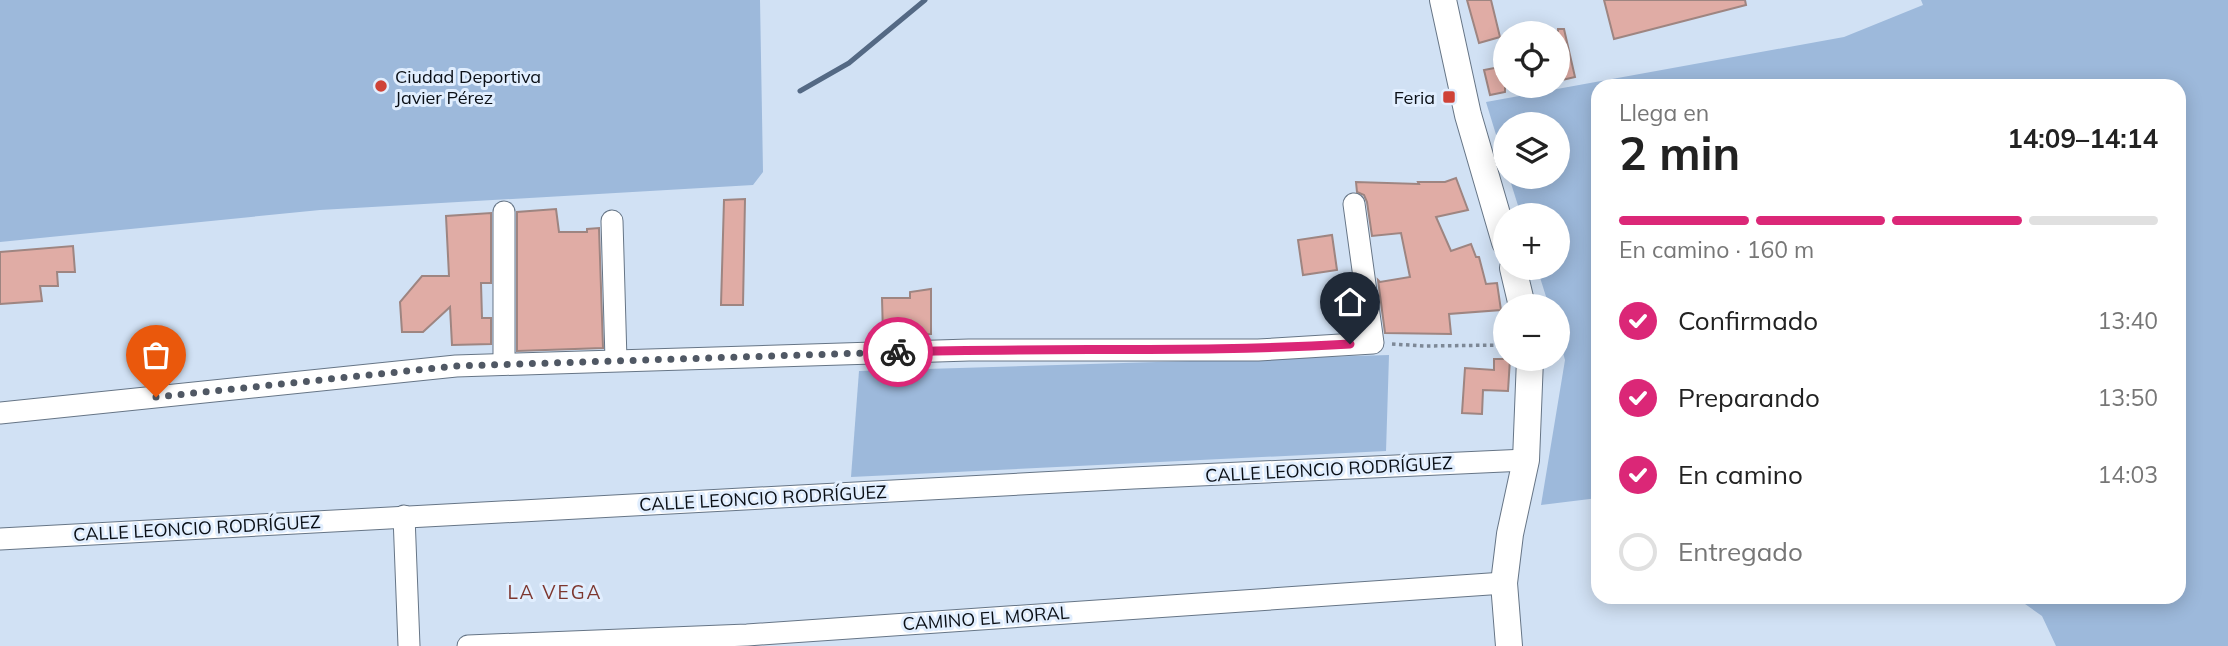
<!DOCTYPE html>
<html lang="es">
<head>
<meta charset="utf-8">
<style>
  body { margin:0; font-family:Mulish,sans-serif; background:#f2f2f2; color:#222; height:100vh; display:flex; flex-direction:column; font-size:26px; white-space:nowrap }
  * { box-sizing:border-box; margin:0 }
  p { font-size:23px; color:#767676 }
  .icon { flex:none; width:38px; height:38px; fill:none; stroke:currentColor; stroke-width:2; stroke-linecap:round; stroke-linejoin:round }
  .map { position:relative; flex:1; overflow:hidden }
  .details { position:absolute; left:1591px; top:79px; width:595px; height:525px; display:flex; flex-direction:column; background:#fff; border-radius:21px; box-shadow:0 4px 18px #0003 }
  .details>* { flex:none }
  .tools { position:absolute; left:1493px; top:21px; display:grid; gap:14px }
  .tools a { display:grid; place-items:center; width:77px; height:77px; border-radius:50%; background:#fff; box-shadow:0 4px 18px #0003; font-size:35px }
  .pin { position:absolute; display:grid; place-items:center; width:60px; height:60px; color:#fff; margin:-72px -30px; border-radius:50% 50% 50% 0; rotate:-45deg; box-shadow:0 0 7px #0007 }
  .pin .icon { rotate:45deg }
  .courier { position:absolute; display:grid; place-items:center; width:70px; height:70px; margin:-35px; border:5px solid #db2777; border-radius:50%; background:#fff; color:#222; box-shadow:0 2px 9px #0007 }
  .summary em { font-style:normal; font-weight:700 }
  .summary div { display:flex; flex-direction:column-reverse }
  .summary { display:flex; align-items:center; justify-content:space-between; height:119px; padding:0 28px }
  h1 { font-size:46px; font-weight:700; line-height:52px }
  .bar { display:grid; grid-template-columns:repeat(4,1fr); gap:10px 7px; align-content:center; height:84px; padding:0 28px }
  .bar i { height:9px; border-radius:5px; background:#e0e0e0 }
  .bar .selected { background:#db2777 }
  .bar p { grid-column:span 4 }
  ol { padding:0 28px; list-style:none }
  li { display:flex; align-items:center; gap:21px; height:77px }
  li p { margin-inline-start:auto }
  li .icon { padding:7px; border-radius:50%; background:#db2777; color:#fff; stroke-width:4 }
  li:last-child { color:#767676 }
  li i { width:38px; height:38px; border:4px solid #e0e0e0; border-radius:50% }
  .map>svg:first-child { display:block }
  .green { fill:#9db9db }
  .lines { fill:none; stroke-linecap:round; stroke-linejoin:round }
  .stream { stroke:#546984; stroke-width:5 }
  .building { fill:#e0aca5; stroke:#9e8581; stroke-width:2 }
  .minor-casing { stroke:#667586; stroke-width:23 }
  .major-casing { stroke:#667586; stroke-width:28 }
  .path { stroke:#7d8896; stroke-width:3.5; stroke-dasharray:3.5 3.5; stroke-linecap:butt }
  .minor { stroke:#fff; stroke-width:21 }
  .major { stroke:#fff; stroke-width:26 }
  .done { stroke:#505864; stroke-width:7; stroke-dasharray:0 12.6 }
  .route { stroke:#db2777; stroke-width:9 }
  .poi-dot { fill:#cf4237; stroke:#e1eefe; stroke-width:2.5 }
  .labels { text-anchor:middle; dominant-baseline:central; stroke-width:6; stroke-linejoin:round; paint-order:stroke }
  .poi-label { font-size:18px; fill:#0a0f16; stroke:#e1eefe; text-anchor:start }
  .street-label { font-size:18px; fill:#0a0f16; stroke:#e1eefe }
  .neighbourhood-label { font-size:19px; letter-spacing:2px; fill:#7d372f; stroke:#e1eefe }
</style>
</head>
<body>
<div class="map">
<svg width="2228" height="646" viewBox="0 0 2228 646">
  <rect width="100%" height="100%" fill="#d1e1f4"/>
  <g class="green">
    <polygon points="0,0 760,0 763,172 753,185 320,210 0,242"/>
    <polygon points="1921,0 2228,0 2228,646 2056,646 2042,616 2015,597 2179,597 2179,86 1598,86 1598,498 1541,505 1565,360 1558,335 1558,306 1549,306 1537,268 1558,268 1558,215 1521,215 1509,177 1558,177 1558,124 1505,124 1505,164 1486,102 1844,37 1923,5"/>
    <polygon points="1389,355 1386,451 851,477 859,371"/>
  </g>
  <g class="lines">
    <polyline class="stream" points="800,91 849,63 925,0"/>
  </g>
  <g class="building">
    <polygon points="1467,0 1491,0 1500,37 1479,43"/>
    <polygon points="1604,0 1745,0 1746,5 1614,39"/>
    <polygon points="1558,29 1564,29 1575,77 1558,81"/>
    <polygon points="1505,66 1505,92 1490,95 1484,70"/>
    <polygon points="1456,178 1468,210 1436,217 1451,251 1471,244 1476,257 1479,257 1486,284 1497,283 1501,310 1449,314 1451,334 1385,333 1378,280 1380,282 1410,277 1401,233 1372,236 1367,202 1364,195 1357,192 1356,182 1419,184 1418,182 1445,182"/>
    <polygon points="745,199 743,305 721,305 724,200"/>
    <polygon points="556,209 559,232 587,232 587,229 599,228 603,348 517,351 517,212"/>
    <polygon points="491,213 491,283 481,283 482,318 491,318 491,344 452,345 450,307 423,332 402,332 400,302 422,276 449,276 446,216"/>
    <polygon points="1332,235 1337,270 1303,275 1298,240"/>
    <polygon points="73,246 75,272 57,272 58,286 40,286 42,301 0,304 0,252"/>
    <polygon points="931,289 931,334 883,335 882,298 910,298 910,292"/>
    <polygon points="1494,359 1510,359 1508,391 1483,390 1482,414 1462,413 1465,368 1494,370"/>
  </g>
  <g class="lines">
    <defs>
      <g id="minor">
        <polyline points="504,212 504,364"/>
        <polyline points="612,221 616,360"/>
        <polyline points="0,413 456,366 969,350 1258,350 1373,343 1354,204"/>
        <polyline points="404,516 409,646"/>
        <polyline points="0,539 1133,478 1526,460"/>
        <polyline points="468,646 747,635 1504,583"/>
      </g>
      <g id="major">
        <polyline points="1443,0 1468,115 1505,242"/>
        <polyline points="1513,268 1522,306"/>
        <polyline points="1509,646 1504,583 1510,534 1526,460 1530,359"/>
      </g>
    </defs>
    <use href="#minor" class="minor-casing"/>
    <use href="#major" class="major-casing"/>
    <polyline class="path" points="1392,344 1425,346 1505,345"/>
    <use href="#minor" class="minor"/>
    <use href="#major" class="major"/>
  </g>
  <g class="lines">
    <polyline class="done" points="156,397 456,366 898,352"/>
    <path class="route" d="M898,352C1049,347 1200,353 1350,344"/>
  </g>
  <g class="poi-dot">
    <circle cx="381" cy="86" r="7"/>
    <rect x="1442" y="90" width="14" height="14" rx="3.5"/>
  </g>
  <g class="labels">
    <g class="poi-label">
      <text x="395" y="76">Ciudad Deportiva<tspan x="395" dy="21">Javier Pérez</tspan></text>
      <text x="1435" y="97" text-anchor="end">Feria</text>
    </g>
    <g class="street-label">
      <text transform="translate(1329 469) rotate(-3)">CALLE LEONCIO RODRÍGUEZ</text>
      <text transform="translate(763 498) rotate(-3)">CALLE LEONCIO RODRÍGUEZ</text>
      <text transform="translate(197 528) rotate(-3)">CALLE LEONCIO RODRÍGUEZ</text>
      <text transform="translate(986 618) rotate(-4)">CAMINO EL MORAL</text>
    </g>
    <g class="neighbourhood-label">
      <text x="555" y="592">LA VEGA</text>
    </g>
  </g>
</svg>
<div class="tools">
<a><svg class="icon" aria-label="locate" viewBox="0 0 24 24"><circle cx="12" cy="12" r="6"/><path d="M12 2v4M12 18v4M2 12h4M18 12h4"/></svg></a>
<a><svg class="icon" aria-label="layers" viewBox="0 0 24 24"><path d="M12 4l9 5-9 5-9-5zM3 14l9 5 9-5"/></svg></a>
<a>+</a>
<a>−</a>
</div>
<div class="pin" style="left:156px;top:397px;background:#ea580c"><svg class="icon" aria-label="bag" viewBox="0 0 24 24"><path d="M5 8h14l-1 12H6zM9 8a3 3 0 0 1 6 0"/></svg></div>
<div class="pin" style="left:1350px;top:344px;background:#1f2937"><svg class="icon" aria-label="home" viewBox="0 0 24 24"><path d="M3 11l9-7 9 7M6 9v11h12V9"/></svg></div>
<div class="courier" style="left:898px;top:352px"><svg class="icon" aria-label="bike" viewBox="0 0 24 24"><circle cx="6" cy="16" r="4"/><circle cx="18" cy="16" r="4"/><path d="M6 16l4-8h5l3 8M10 8l3 8H6M13 5h3"/></svg></div>
<section class="details">
<div class="summary"><div><h1>2 min</h1><p>Llega en</p></div><em>14:09–14:14</em></div>
<div class="bar"><i class="selected"></i><i class="selected"></i><i class="selected"></i><i></i><p>En camino · 160 m</p></div>
<ol>
<li><svg class="icon" aria-label="check" viewBox="0 0 24 24"><path d="M5 12l5 5 9-10"/></svg>Confirmado<p>13:40</p></li>
<li><svg class="icon" aria-label="check" viewBox="0 0 24 24"><path d="M5 12l5 5 9-10"/></svg>Preparando<p>13:50</p></li>
<li><svg class="icon" aria-label="check" viewBox="0 0 24 24"><path d="M5 12l5 5 9-10"/></svg>En camino<p>14:03</p></li>
<li><i></i>Entregado</li>
</ol>
</section>
</div>
</body>
</html>
